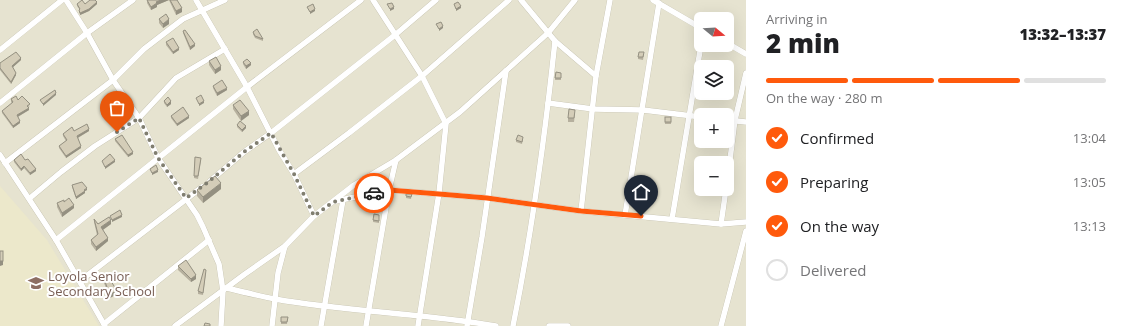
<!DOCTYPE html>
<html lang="en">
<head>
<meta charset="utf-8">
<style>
  body { margin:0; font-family:"Open Sans",sans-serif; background:#f6f6f6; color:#202124; height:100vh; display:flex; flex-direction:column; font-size:15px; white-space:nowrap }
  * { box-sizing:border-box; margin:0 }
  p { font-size:13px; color:#757577 }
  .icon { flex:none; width:22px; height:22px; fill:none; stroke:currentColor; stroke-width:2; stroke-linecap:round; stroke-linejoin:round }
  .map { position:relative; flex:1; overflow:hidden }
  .details { display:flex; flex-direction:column; background:#fff; width:380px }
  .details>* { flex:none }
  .needle { width:26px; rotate:108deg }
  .controls { position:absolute; left:694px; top:12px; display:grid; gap:8px }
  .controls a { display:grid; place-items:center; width:40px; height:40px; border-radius:6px; background:#fff; box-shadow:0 4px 16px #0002; font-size:20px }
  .pin { position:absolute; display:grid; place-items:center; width:34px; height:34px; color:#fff; margin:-41px -17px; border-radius:50% 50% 50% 0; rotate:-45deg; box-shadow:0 0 4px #0007 }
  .pin .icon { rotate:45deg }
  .courier { position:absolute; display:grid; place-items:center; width:40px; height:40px; margin:-20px; border:3px solid #ff5a0c; border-radius:50%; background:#fff; color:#222; box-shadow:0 1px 5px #0007 }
  .headline em { font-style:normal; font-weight:800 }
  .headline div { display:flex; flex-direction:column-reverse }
  .headline { display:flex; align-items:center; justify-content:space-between; height:68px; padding:0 20px }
  h1 { font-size:26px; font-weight:800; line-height:30px }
  .bar { display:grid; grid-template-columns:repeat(4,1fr); gap:6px 4px; align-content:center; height:48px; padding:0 20px }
  .bar i { height:5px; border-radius:3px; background:#e0e0e0 }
  .bar .on { background:#ff5a0c }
  .bar p { grid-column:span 4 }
  ol { padding:0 20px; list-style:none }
  li { display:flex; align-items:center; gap:12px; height:44px }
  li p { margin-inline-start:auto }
  li .icon { padding:4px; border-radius:50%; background:#ff5a0c; color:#fff; stroke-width:4 }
  li:last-child { color:#757577 }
  li i { width:22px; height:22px; border:2px solid #e0e0e0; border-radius:50% }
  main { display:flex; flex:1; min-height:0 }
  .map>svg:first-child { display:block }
  .residential { fill:#e6e3d0; fill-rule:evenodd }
  .education { fill:#ece8cb }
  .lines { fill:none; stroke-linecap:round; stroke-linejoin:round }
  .minor-casing { stroke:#bdb9a5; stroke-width:6 }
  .minor { stroke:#fff; stroke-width:5.5 }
  .wall { fill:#b6b09e }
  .shaded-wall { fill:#949081 }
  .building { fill:#d4cdb8; stroke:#949081 }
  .done { stroke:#807e70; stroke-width:4; stroke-dasharray:0 7.2 }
  .route { stroke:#ff5a0c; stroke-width:5 }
  .labels { text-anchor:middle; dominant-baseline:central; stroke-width:4; stroke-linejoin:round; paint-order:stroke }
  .education-label { font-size:13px; fill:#785e54; stroke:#fff; text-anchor:start }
</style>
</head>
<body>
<main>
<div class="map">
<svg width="746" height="326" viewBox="0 0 746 326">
  <rect width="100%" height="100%" fill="#f2f0e2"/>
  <path class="residential" d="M0,0H746V326H0ZM701,19H727V45H701ZM701,67H727V93H701ZM701,115H727V141H701ZM701,163H727V189H701Z"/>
  <polygon class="education" points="0,186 47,240 99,326 0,326"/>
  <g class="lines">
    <defs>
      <g id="minor">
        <polyline points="66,0 87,33 113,80 139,118 158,158 197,215 203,227 219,264 223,291 221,326"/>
        <polyline points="196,0 247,87 279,150 294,174 314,216"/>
        <polyline points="373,0 422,76 446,124 439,193 418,326"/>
        <polyline points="521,0 555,41 596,76 581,211"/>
        <polyline points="653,0 701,28"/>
        <polyline points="727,43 746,54"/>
        <polyline points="0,50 62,0"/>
        <polyline points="596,76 610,0"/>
        <polyline points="0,103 87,33 133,0"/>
        <polyline points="548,103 593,109 643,110 701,117"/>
        <polyline points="727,120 746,122"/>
        <polyline points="0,155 56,240 105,326"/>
        <polyline points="5,163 113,80 144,49 183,19 225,0"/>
        <polyline points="294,174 349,133 422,76 509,0"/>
        <polyline points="210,181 244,152 271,133 395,35 436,0"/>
        <polyline points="727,183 735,120 746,73"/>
        <polyline points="30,198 61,172 95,146 139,118 176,78 225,49"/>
        <polyline points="336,201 389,190 487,198 581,211 721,224 746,222"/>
        <polyline points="625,215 659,3"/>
        <polyline points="672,219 701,45"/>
        <polyline points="721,224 726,189"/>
        <polyline points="56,240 247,87 361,0"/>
        <polyline points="80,281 202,187"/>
        <path d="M227,288C243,292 259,296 275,299C348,312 423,313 496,326"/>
        <polyline points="104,324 209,240"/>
        <polyline points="175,326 245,274 285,246 314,216 354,185 396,160 460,112 548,33 575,0"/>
        <polyline points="272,326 278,273 285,246"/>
        <polyline points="321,326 343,200"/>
        <polyline points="366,326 389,190 396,160"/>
        <polyline points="467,326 482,237 506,71"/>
        <path d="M513,326C532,232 545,136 555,41"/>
        <polyline points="549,326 568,326"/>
        <polyline points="721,326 746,231"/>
      </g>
    </defs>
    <use href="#minor" class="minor-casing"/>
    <use href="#minor" class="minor"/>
  </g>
  <g class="wall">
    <polygon points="147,0 177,0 182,12 176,15 169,0 157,5 157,7 151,10 147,3"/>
    <polygon points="77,4 97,4 89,11 80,15 79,12 80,10 77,6"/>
    <polygon points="159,19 169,24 163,28 159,23"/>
    <polygon points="183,31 195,46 190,50 183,33"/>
    <polygon points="253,32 263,39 263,41 255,38 253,34"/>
    <polygon points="166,42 179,50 173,54 166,45"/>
    <polygon points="644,54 643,60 638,59 638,57"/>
    <polygon points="21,60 13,67 16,75 11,84 0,70 0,63"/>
    <polygon points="209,61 221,70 215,74 209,65"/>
    <polygon points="243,62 251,65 246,69 243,64"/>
    <polygon points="556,72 561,73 561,80 555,80"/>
    <polygon points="213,86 227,90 217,96 213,88"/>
    <polygon points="11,99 18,100 30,106 28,107 29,110 18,117 20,123 13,128 2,113 2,111 12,103 11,102"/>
    <polygon points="164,101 171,104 167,107 164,103"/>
    <polygon points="233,105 249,115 241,121 233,109"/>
    <polygon points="575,114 574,122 568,122 568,118"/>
    <polygon points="171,116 189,118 177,126 171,118"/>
    <rect x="665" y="117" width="6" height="7"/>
    <polygon points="237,125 246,128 242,132 237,127"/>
    <polygon points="74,131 89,131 78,138 81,148 66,158 59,148 59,146 66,141 63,136 63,134"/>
    <polygon points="115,139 133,154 128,157 115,141"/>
    <polygon points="523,139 522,144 516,142 516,140"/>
    <polygon points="195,157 201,160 198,179 194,178"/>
    <polygon points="14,160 25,160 36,171 30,175 24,168 21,171 14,162"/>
    <polygon points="72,185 87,190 85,191 85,193 76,199 72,187"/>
    <polygon points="221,189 203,203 197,196 197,190"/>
    <polygon points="412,194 411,199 406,198 406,196"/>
    <polygon points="57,203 74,208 62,217 57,207"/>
    <polygon points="374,214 379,215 379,223 373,222"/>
    <polygon points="94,219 98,224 111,224 103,230 108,241 96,251 91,244 91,240 97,235 94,222"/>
    <polygon points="178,266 196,279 191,282 178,270"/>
    <polygon points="206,272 203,295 198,294 198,291"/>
    <polygon points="104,279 117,294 110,298 106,292 106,288 104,283"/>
    <polygon points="281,317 288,317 287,324 281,324"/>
  </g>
  <g class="shaded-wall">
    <polygon points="161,0 169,0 157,5 157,7 151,10 151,7 156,2"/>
    <polygon points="97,2 97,4 89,11 80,15 80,13"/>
    <polygon points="461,6 461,8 456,11 456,9"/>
    <polygon points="394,7 394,9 390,11 390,9"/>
    <polygon points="182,8 182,12 176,15 176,11"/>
    <polygon points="315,9 315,11 310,14 310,12"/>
    <polygon points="169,19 169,24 163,28 163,24"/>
    <polygon points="443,26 443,28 439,31 439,29"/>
    <polygon points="195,44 195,46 190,50 190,47"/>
    <polygon points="179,48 179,50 173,54 173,52"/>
    <polygon points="21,58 21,60 12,68 12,66"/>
    <polygon points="251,63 251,65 246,69 246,66"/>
    <polygon points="221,66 221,70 215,74 215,70"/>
    <polygon points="16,73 16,75 11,84 11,82"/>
    <polygon points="227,88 227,90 217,96 217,93"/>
    <polygon points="56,93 56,95 43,106 43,104"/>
    <polygon points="171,101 171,104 167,107 167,105"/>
    <polygon points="204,101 204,103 199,106 199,104"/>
    <polygon points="29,108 29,110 17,117 17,115"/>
    <polygon points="249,111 249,115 241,121 241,116"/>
    <polygon points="189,116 189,118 177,126 177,124"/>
    <polygon points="20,121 20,123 13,128 13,126"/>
    <polygon points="246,126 246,128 242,132 242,130"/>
    <polygon points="89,129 89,131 77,138 77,136"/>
    <polygon points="81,146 81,148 66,158 66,156"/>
    <polygon points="133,152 133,154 128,157 128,155"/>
    <polygon points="115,160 115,162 105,169 105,167"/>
    <polygon points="24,166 24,168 21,171 21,169"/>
    <polygon points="36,169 36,171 30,175 30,173"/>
    <polygon points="158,170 158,172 152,175 152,173"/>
    <polygon points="221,183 221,189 203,203 203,197"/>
    <polygon points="87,188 87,190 85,191 85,193 76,199 76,197"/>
    <polygon points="74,205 74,208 62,217 62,213"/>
    <polygon points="122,215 122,217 112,222 112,220"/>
    <polygon points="111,220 111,224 101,231 101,227"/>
    <polygon points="108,238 108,241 96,251 96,247"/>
    <polygon points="0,261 3,261 3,265 0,266"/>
    <polygon points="196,275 196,279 191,282 191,279"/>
    <polygon points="117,291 117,294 110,298 110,294"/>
  </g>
  <g class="building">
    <polygon points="82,0 85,4 90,0 95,0 97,2 89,9 80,13 79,10 80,9 77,4"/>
    <polygon points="147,0 161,0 156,2 157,3 151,7"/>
    <polygon points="170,0 177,0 182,8 176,11"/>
    <polygon points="458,2 461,6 456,9 454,4"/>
    <polygon points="392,3 394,7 390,9 387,4"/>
    <polygon points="313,4 315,9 310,12 307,7"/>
    <polygon points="166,14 169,19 163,24 159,19"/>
    <polygon points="441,22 443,26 439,29 436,24"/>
    <polygon points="257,29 263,39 255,36 253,32"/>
    <polygon points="185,30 195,44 190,47 183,31"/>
    <polygon points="173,38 179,48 173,52 166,42"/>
    <polygon points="16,52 21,58 12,66 16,73 11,82 0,68 0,63"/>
    <polygon points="639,52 644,52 643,57 638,57"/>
    <polygon points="216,57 221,66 215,70 209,61"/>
    <polygon points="247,59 251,63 246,66 243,62"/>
    <polygon points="556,72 561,73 561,78 555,78"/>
    <polygon points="222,80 227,88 217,93 213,86"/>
    <polygon points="55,90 56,93 43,104 40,100"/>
    <polygon points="201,95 204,101 199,104 196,98"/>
    <polygon points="16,96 18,100 22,96 30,104 27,106 29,108 17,115 20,121 13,126 2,111 13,102 11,99"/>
    <polygon points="168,97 171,101 167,105 164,101"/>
    <polygon points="240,100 249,111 241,116 233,105"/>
    <polygon points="183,107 189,116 177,124 171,116"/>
    <polygon points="569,109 575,110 574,118 568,118"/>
    <rect x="665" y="117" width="6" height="5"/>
    <polygon points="240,121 246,126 242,130 237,125"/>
    <polygon points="87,124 89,129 77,136 81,146 66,156 59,146 67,140 63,134 72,127 74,131"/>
    <polygon points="122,135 133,152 128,155 115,139"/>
    <polygon points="518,135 523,137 522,142 516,140"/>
    <polygon points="21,154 25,160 28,159 36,169 30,173 24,166 21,169 14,160"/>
    <polygon points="110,154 115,160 105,167 102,161"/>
    <polygon points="195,157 201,158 198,176 194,176"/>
    <polygon points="156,165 158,170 152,173 150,169"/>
    <polygon points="215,176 221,183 203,197 197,190"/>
    <polygon points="82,182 87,188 84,190 85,191 76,197 72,185"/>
    <polygon points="406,194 412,194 411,197 406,196"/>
    <polygon points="69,198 74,205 62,213 57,203 64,200 64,202"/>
    <polygon points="120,210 122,215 112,220 110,216"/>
    <polygon points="374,214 379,215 379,221 373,220"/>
    <polygon points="109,217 111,220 101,227 108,238 96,247 91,240 98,234 94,219 98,224"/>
    <rect x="0" y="251" width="3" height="10"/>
    <polygon points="186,260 196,275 191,279 178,266"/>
    <polygon points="204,269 206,270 203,293 198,291"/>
    <polygon points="108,276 117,291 110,294 106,288 107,287 104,279"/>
    <polygon points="281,317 288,317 287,322 281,322"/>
    <polygon points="205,323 210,324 210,326 204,326"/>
  </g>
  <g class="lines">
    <polyline class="done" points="117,132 139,118 158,158 186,198 207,183 244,152 271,133 294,174 314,216 333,202 374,193"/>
    <polyline class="route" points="374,193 389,190 439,194 487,198 581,211 641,216"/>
  </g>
  <defs>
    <symbol id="school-bare" viewBox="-9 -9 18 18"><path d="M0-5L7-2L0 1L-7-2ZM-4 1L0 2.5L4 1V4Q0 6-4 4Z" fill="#8d6e63" stroke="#fff" stroke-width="2.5" paint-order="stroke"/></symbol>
  </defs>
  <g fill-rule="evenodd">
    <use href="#school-bare" x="25" y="272" width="22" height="22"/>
  </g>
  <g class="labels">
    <g class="education-label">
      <text x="48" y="276">Loyola Senior<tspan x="48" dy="15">Secondary School</tspan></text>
    </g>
  </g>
</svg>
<div class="controls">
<a><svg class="needle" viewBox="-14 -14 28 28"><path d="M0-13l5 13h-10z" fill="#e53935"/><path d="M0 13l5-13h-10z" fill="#757577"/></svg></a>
<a><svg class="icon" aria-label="layers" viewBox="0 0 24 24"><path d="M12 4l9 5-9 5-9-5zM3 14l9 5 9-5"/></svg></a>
<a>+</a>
<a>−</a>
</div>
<div class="pin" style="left:117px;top:132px;background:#ea580c"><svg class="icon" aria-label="bag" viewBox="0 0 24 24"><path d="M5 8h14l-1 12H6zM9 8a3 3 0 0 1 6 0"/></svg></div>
<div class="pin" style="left:641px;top:216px;background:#1f2937"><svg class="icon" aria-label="home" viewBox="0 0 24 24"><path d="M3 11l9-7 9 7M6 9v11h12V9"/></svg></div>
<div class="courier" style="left:374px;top:193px"><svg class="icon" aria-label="car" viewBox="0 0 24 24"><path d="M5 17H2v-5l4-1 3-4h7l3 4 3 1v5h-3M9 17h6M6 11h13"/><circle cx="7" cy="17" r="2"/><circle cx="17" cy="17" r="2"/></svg></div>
</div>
<section class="details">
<div class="headline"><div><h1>2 min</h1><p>Arriving in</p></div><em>13:32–13:37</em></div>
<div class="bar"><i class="on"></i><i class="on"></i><i class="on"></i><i></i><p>On the way · 280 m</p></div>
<ol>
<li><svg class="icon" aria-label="check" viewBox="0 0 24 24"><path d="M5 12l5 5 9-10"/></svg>Confirmed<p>13:04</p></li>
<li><svg class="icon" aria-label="check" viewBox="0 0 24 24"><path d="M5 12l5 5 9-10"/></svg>Preparing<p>13:05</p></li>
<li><svg class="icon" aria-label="check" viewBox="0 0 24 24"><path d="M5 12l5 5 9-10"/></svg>On the way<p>13:13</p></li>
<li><i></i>Delivered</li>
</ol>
</section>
</main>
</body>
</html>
